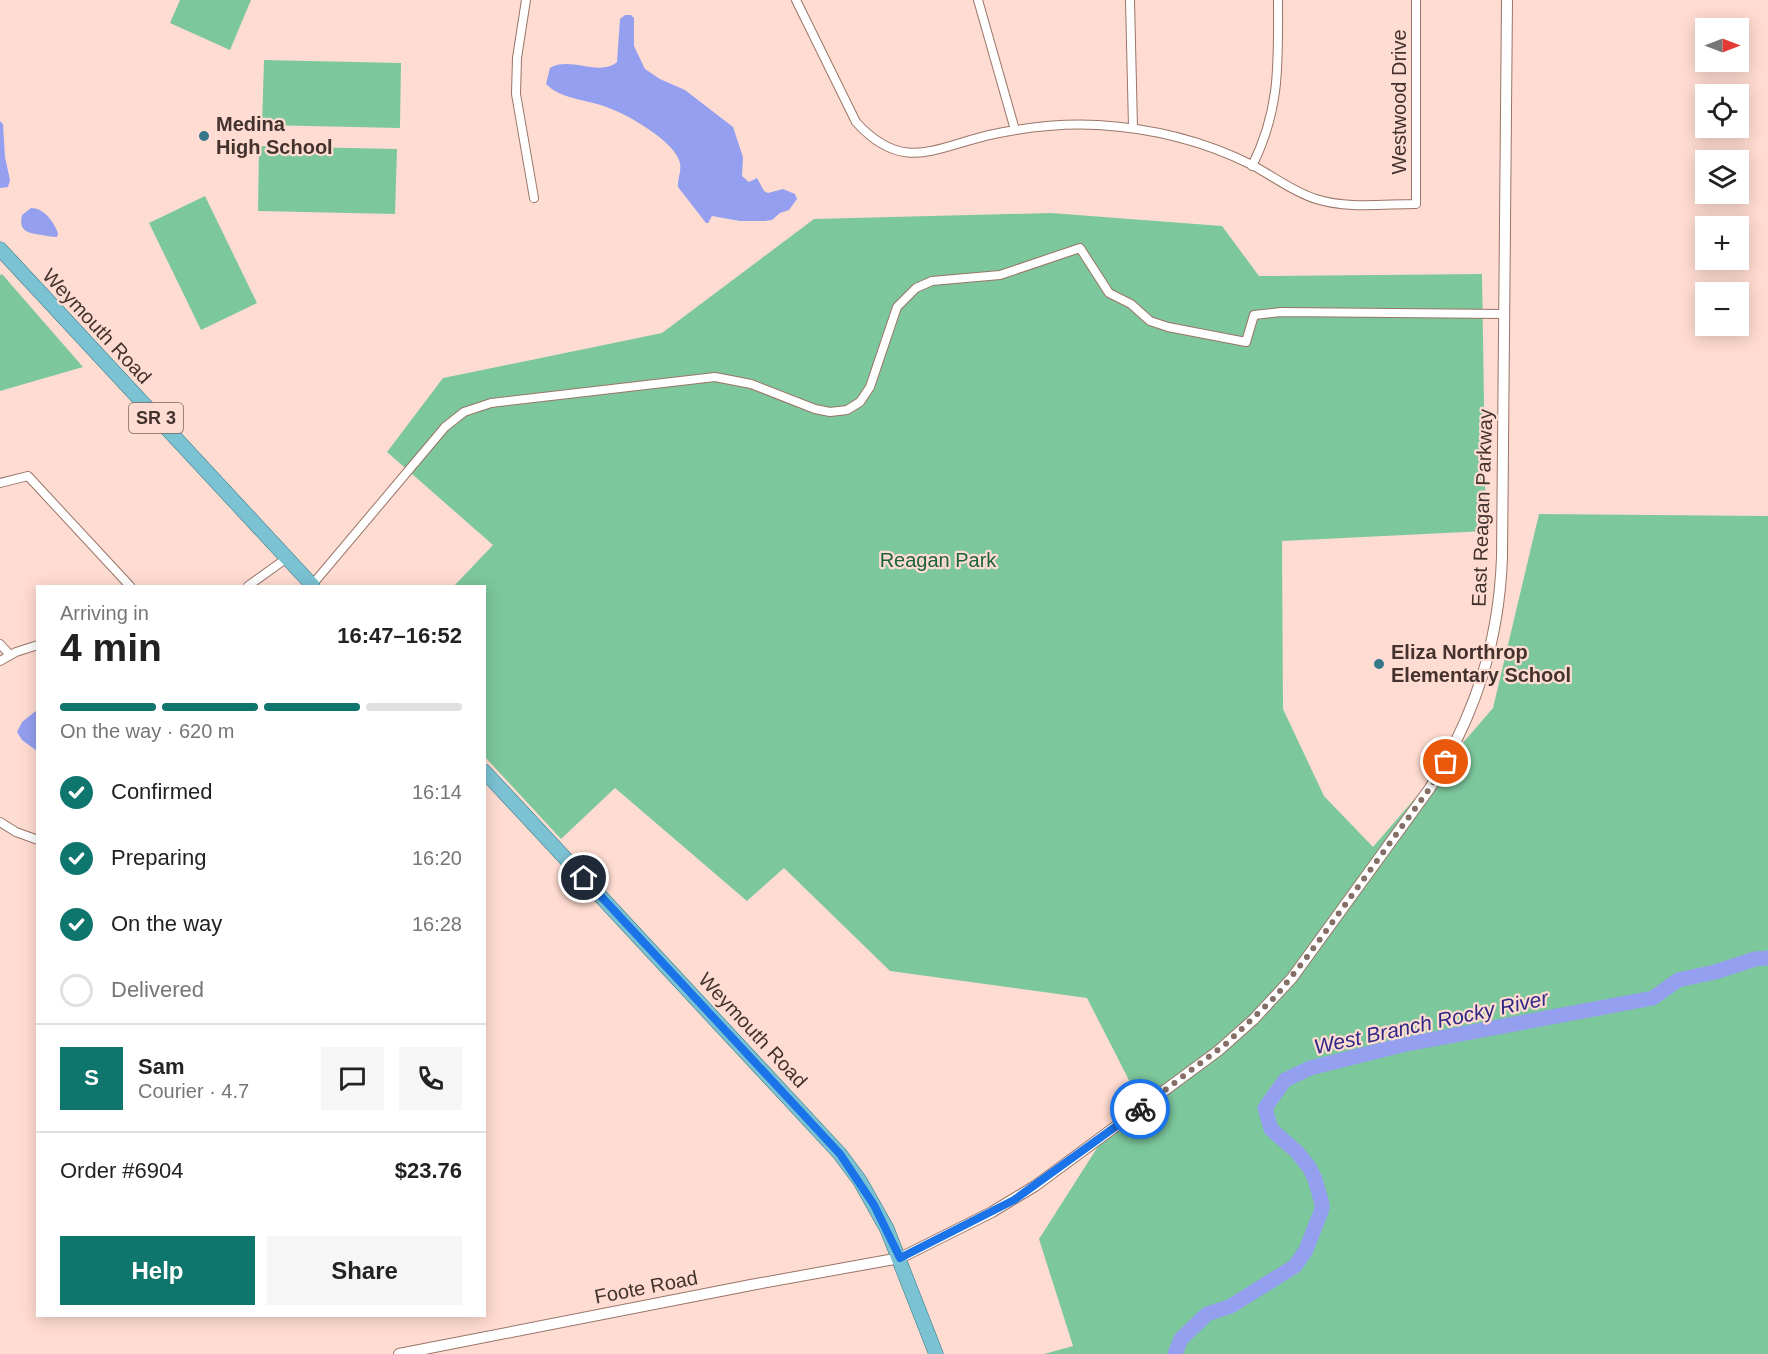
<!DOCTYPE html>
<html lang="en">
<head>
<meta charset="utf-8">
<style>
  body { margin:0; font-family:Arial,sans-serif; background:#f6f6f6; color:#222; height:100vh; display:flex; flex-direction:column; font-size:22px; white-space:nowrap }
  * { box-sizing:border-box; margin:0 }
  p { font-size:20px; color:#767676 }
  .icon { flex:none; width:33px; height:33px; fill:none; stroke:currentColor; stroke-width:2; stroke-linecap:round; stroke-linejoin:round }
  .map { position:relative; flex:1; overflow:hidden }
  .drawer { position:absolute; left:36px; top:585px; width:450px; height:732px; display:flex; flex-direction:column; background:#fff; border-radius:0px; box-shadow:0 3px 15px #0003 }
  .drawer>* { flex:none }
  .needle { width:39px; rotate:90deg }
  .tools { position:absolute; left:1695px; top:18px; display:grid; gap:12px }
  .tools a { display:grid; place-items:center; width:54px; height:54px; border-radius:0px; background:#fff; box-shadow:0 3px 15px #0003; font-size:30px }
  .pin { position:absolute; display:grid; place-items:center; width:51px; height:51px; color:#fff; margin:-26px; border:3px solid #fff; border-radius:50%; box-shadow:0 2px 6px #0007 }
  .courier { position:absolute; display:grid; place-items:center; width:60px; height:60px; margin:-30px; border:4px solid #1a73e8; border-radius:50%; background:#fff; color:#222; box-shadow:0 2px 8px #0007 }
  .overview em { font-style:normal; font-weight:700 }
  .overview div { display:flex; flex-direction:column-reverse }
  .overview { display:flex; align-items:center; justify-content:space-between; height:102px; padding:0 24px }
  h1 { font-size:39px; font-weight:700; line-height:45px }
  .bar { display:grid; grid-template-columns:repeat(4,1fr); gap:9px 6px; align-content:center; height:72px; padding:0 24px }
  .bar i { height:8px; border-radius:4px; background:#e0e0e0 }
  .bar .active { background:#0f766e }
  .bar p { grid-column:span 4 }
  .line { display:flex; align-items:center; gap:15px; padding:0 24px; border-top:2px solid #e0e0e0 }
  .line div { flex:1 }
  .round { display:grid; place-items:center; flex:none; width:63px; height:63px; border-radius:0px; background:#f6f6f6 }
  ol { padding:0 24px; list-style:none }
  li { display:flex; align-items:center; gap:18px; height:66px }
  li p { margin-inline-start:auto }
  li .icon { padding:6px; border-radius:50%; background:#0f766e; color:#fff; stroke-width:4 }
  li:last-child { color:#767676 }
  li i { width:33px; height:33px; border:3px solid #e0e0e0; border-radius:50% }
  .primary-button { display:flex; gap:12px; margin-top:auto; padding:12px 24px }
  .primary-button a { flex:1; height:69px; border-radius:0px; background:#0f766e; color:#fff; font-size:24px; font-weight:700; line-height:69px; text-align:center }
  .primary-button a+a { background:#f6f6f6; color:#222 }
  .map>svg:first-child { display:block }
  .green { fill:#7dc79c }
  .water { fill:#949ff0 }
  .lines { fill:none; stroke-linecap:round; stroke-linejoin:round }
  .river { stroke:#949ff0; stroke-width:15 }
  .minor-casing { stroke:#9a7468; stroke-width:10 }
  .tertiary-casing { stroke:#9a7468; stroke-width:12 }
  .primary-casing { stroke:#2e7685; stroke-width:15 }
  .minor { stroke:#fff; stroke-width:8 }
  .tertiary { stroke:#fff; stroke-width:10 }
  .primary { stroke:#7bc2d3; stroke-width:14 }
  .done { stroke:#856e66; stroke-width:6; stroke-dasharray:0 10.8 }
  .route { stroke:#1a73e8; stroke-width:8 }
  .poi-dot { fill:#36788a; stroke:#ffdcd1; stroke-width:2 }
  .labels { text-anchor:middle; dominant-baseline:central; stroke-width:4.5; stroke-linejoin:round; paint-order:stroke }
  .shield { fill:#ffdcd1; stroke:#7b655e; stroke-width:1.5 }
  .shield-label { font-size:18px; font-weight:bold; fill:#43322d }
  .street-label { font-size:20px; fill:#43322d; stroke:#ffdcd1 }
  .poi-label { font-size:20px; font-weight:bold; fill:#43322d; stroke:#ffdcd1; text-anchor:start }
  .park-label { font-size:20px; fill:#1c613e; stroke:#ffdcd1 }
  .water-label { font-size:21px; font-style:italic; fill:#2d2985; stroke:#ffdcd1 }
</style>
</head>
<body>
<div class="map">
<svg width="1768" height="1354" viewBox="0 0 1768 1354">
  <rect width="100%" height="100%" fill="#ffdcd1"/>
  <g class="green">
    <polygon points="180,0 251,0 230,50 170,23"/>
    <polygon points="264,60 401,63 400,128 262,125"/>
    <polygon points="259,146 397,149 395,214 258,211"/>
    <polygon points="205,196 257,303 201,330 149,223"/>
    <polygon points="1051,213 1222,226 1259,276 1482,274 1486,531 1282,541 1283,709 1324,796 1373,847 1493,708 1539,514 1768,516 1768,1354 1044,1354 1073,1346 1039,1239 1134,1090 1087,998 890,971 784,868 747,901 615,788 561,839 485,757 484,586 454,586 493,545 387,452 443,378 662,333 814,219"/>
    <polygon points="2,274 83,367 0,391 0,275"/>
  </g>
  <g class="water">
    <path d="M625,15H631L634,18V46L645,69L660,79L685,90L733,127L743,157L742,176L749,182L757,178L764,191L768,193L783,189L795,194L797,199L789,210L780,213L772,220L764,221H740L712,216L708,223H706L678,187C677,178 683,170 679,160C671,138 619,109 597,104C579,99 559,97 546,84L550,68C570,56 599,77 617,62L620,19Z"/>
    <polygon points="0,121 3,124 5,157 10,180 8,187 0,188"/>
    <path d="M31,208C44,208 53,221 58,233L57,237C52,237 48,236 42,235C29,233 18,232 22,215Z"/>
    <polygon points="37,710 37,751 22,740 17,732 22,722"/>
  </g>
  <g class="lines">
    <polyline class="river" points="1175,1354 1181,1339 1207,1314 1231,1306 1295,1266 1306,1250 1322,1209 1322,1204 1315,1179 1309,1167 1297,1152 1271,1129 1265,1108 1285,1080 1310,1068 1402,1045 1653,998 1678,980 1715,972 1755,959 1768,958"/>
    <defs>
      <g id="minor">
        <polyline points="526,0 517,58 516,94 534,198"/>
        <path d="M796,0L856,122C904,175 937,146 994,134C1028,127 1063,123 1098,125C1151,128 1204,141 1252,165C1273,176 1293,192 1316,199C1347,209 1384,204 1416,204V0"/>
        <polyline points="978,0 1015,130"/>
        <polyline points="1130,0 1133,128"/>
        <path d="M1252,166C1281,108 1278,62 1278,0"/>
        <polyline points="0,483 28,476 130,586"/>
        <polyline points="312,585 445,427 464,412 491,403 715,377 751,384 815,409 830,412 847,410 860,402 870,387 897,307 916,288 932,281 1000,275 1080,248 1109,293 1131,304 1150,321 1168,327 1246,342 1254,315 1281,312 1504,314"/>
        <polyline points="248,586 287,558"/>
        <polyline points="0,644 10,655"/>
        <polyline points="0,661 16,652 38,645"/>
        <polyline points="0,822 16,832 38,840"/>
      </g>
      <path id="tertiary" d="M399,1354L751,1285L900,1258L992,1212L1035,1186L1218,1051L1254,1019L1292,978L1430,788C1475,715 1499,643 1502,557L1507,0"/>
      <g id="primary">
        <polyline points="0,249 313,586"/>
        <polyline points="484,771 840,1154 860,1181 887,1229 936,1354"/>
      </g>
    </defs>
    <use href="#minor" class="minor-casing"/>
    <use href="#tertiary" class="tertiary-casing"/>
    <use href="#primary" class="primary-casing"/>
    <use href="#minor" class="minor"/>
    <use href="#tertiary" class="tertiary"/>
    <use href="#primary" class="primary"/>
  </g>
  <g class="lines">
    <polyline class="done" points="1140,1109 1227,1043 1276,996 1307,957 1430,788 1446,762"/>
    <polyline class="route" points="584,878 840,1154 874,1205 900,1258 1014,1200 1140,1109"/>
  </g>
  <g class="poi-dot">
    <circle cx="204" cy="136" r="6"/>
    <circle cx="1379" cy="664" r="6"/>
  </g>
  <g class="labels">
    <rect class="shield" x="129" y="403" width="54" height="30" rx="4.5"/>
    <g class="shield-label">
      <text x="156" y="418">SR 3</text>
    </g>
    <g class="street-label">
      <text transform="translate(1399 102) rotate(-90)">Westwood Drive</text>
      <text transform="translate(97 326) rotate(47)">Weymouth Road</text>
      <text transform="translate(1482 508) rotate(-88)">East Reagan Parkway</text>
      <text transform="translate(753 1030) rotate(47)">Weymouth Road</text>
      <text transform="translate(646 1287) rotate(-11)">Foote Road</text>
    </g>
    <g class="poi-label">
      <text x="216" y="124">Medina<tspan x="216" dy="23">High School</tspan></text>
      <text x="1391" y="652">Eliza Northrop<tspan x="1391" dy="23">Elementary School</tspan></text>
    </g>
    <g class="park-label">
      <text x="938" y="560">Reagan Park</text>
    </g>
    <g class="water-label">
      <text transform="translate(1431 1022) rotate(-12)">West Branch Rocky River</text>
    </g>
  </g>
</svg>
<div class="tools">
<a><svg class="needle" viewBox="-14 -14 28 28"><path d="M0-13l5 13h-10z" fill="#e53935"/><path d="M0 13l5-13h-10z" fill="#767676"/></svg></a>
<a><svg class="icon" aria-label="locate" viewBox="0 0 24 24"><circle cx="12" cy="12" r="6"/><path d="M12 2v4M12 18v4M2 12h4M18 12h4"/></svg></a>
<a><svg class="icon" aria-label="layers" viewBox="0 0 24 24"><path d="M12 4l9 5-9 5-9-5zM3 14l9 5 9-5"/></svg></a>
<a>+</a>
<a>−</a>
</div>
<div class="pin" style="left:1446px;top:762px;background:#ea580c"><svg class="icon" aria-label="bag" viewBox="0 0 24 24"><path d="M5 8h14l-1 12H6zM9 8a3 3 0 0 1 6 0"/></svg></div>
<div class="pin" style="left:584px;top:878px;background:#1f2937"><svg class="icon" aria-label="home" viewBox="0 0 24 24"><path d="M3 11l9-7 9 7M6 9v11h12V9"/></svg></div>
<div class="courier" style="left:1140px;top:1109px"><svg class="icon" aria-label="bike" viewBox="0 0 24 24"><circle cx="6" cy="16" r="4"/><circle cx="18" cy="16" r="4"/><path d="M6 16l4-8h5l3 8M10 8l3 8H6M13 5h3"/></svg></div>
<section class="drawer">
<div class="overview"><div><h1>4 min</h1><p>Arriving in</p></div><em>16:47–16:52</em></div>
<div class="bar"><i class="active"></i><i class="active"></i><i class="active"></i><i></i><p>On the way · 620 m</p></div>
<ol>
<li><svg class="icon" aria-label="check" viewBox="0 0 24 24"><path d="M5 12l5 5 9-10"/></svg>Confirmed<p>16:14</p></li>
<li><svg class="icon" aria-label="check" viewBox="0 0 24 24"><path d="M5 12l5 5 9-10"/></svg>Preparing<p>16:20</p></li>
<li><svg class="icon" aria-label="check" viewBox="0 0 24 24"><path d="M5 12l5 5 9-10"/></svg>On the way<p>16:28</p></li>
<li><i></i>Delivered</li>
</ol>
<div class="line" style="height:108px"><b class="round" style="background:#0f766e;color:#fff">S</b><div><b>Sam</b><p>Courier · 4.7</p></div><a class="round"><svg class="icon" aria-label="chat" viewBox="0 0 24 24"><path d="M4 5h16v11H9l-5 4z"/></svg></a><a class="round"><svg class="icon" aria-label="phone" viewBox="0 0 24 24"><path d="M5 4h4l2 5-3 2q2 4 5 5l2-3 5 2v4C11 20 4 13 5 4z"/></svg></a></div>
<div class="line" style="height:78px"><div>Order #6904</div><b>$23.76</b></div>
<div class="primary-button"><a>Help</a><a>Share</a></div>
</section>
</div>
</body>
</html>
